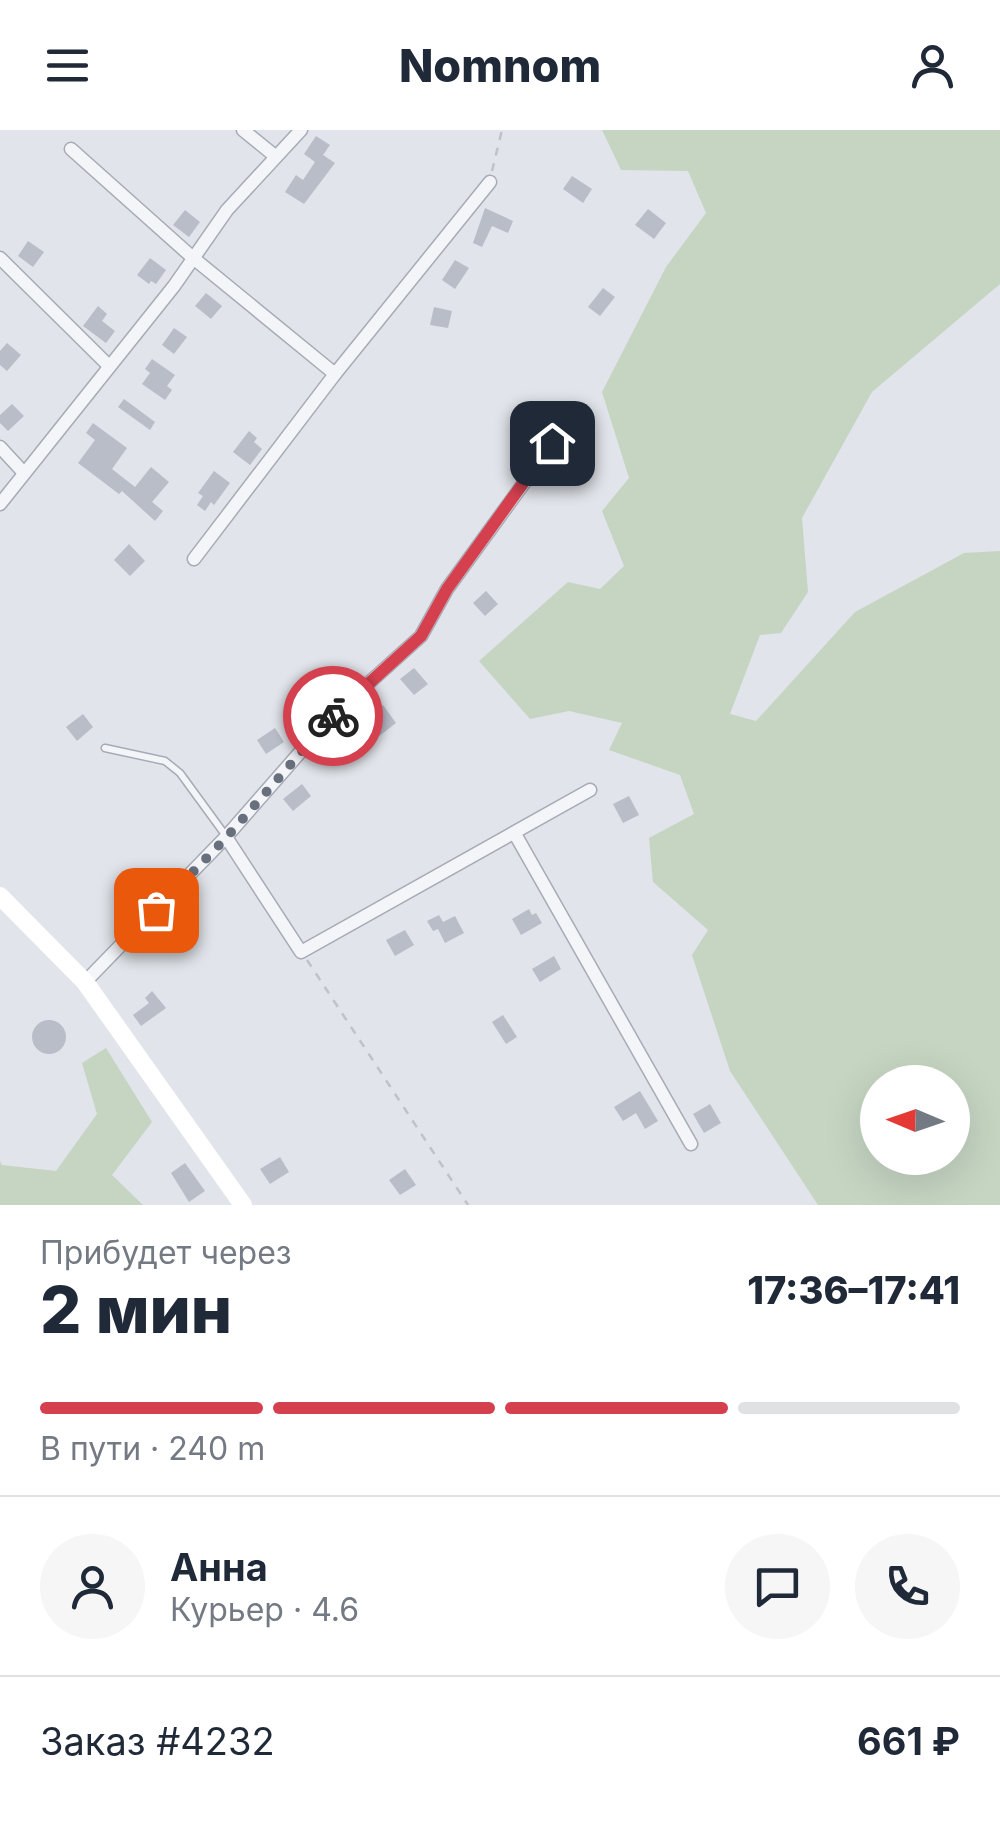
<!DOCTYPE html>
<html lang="ru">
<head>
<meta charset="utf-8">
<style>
  body { margin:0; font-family:Inter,sans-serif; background:#f6f6f7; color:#1f2937; height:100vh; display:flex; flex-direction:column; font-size:38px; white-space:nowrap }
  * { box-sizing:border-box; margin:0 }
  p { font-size:32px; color:#747a83 }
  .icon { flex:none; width:55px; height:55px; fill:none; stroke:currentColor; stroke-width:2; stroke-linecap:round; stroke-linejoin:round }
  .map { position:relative; height:1075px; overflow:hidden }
  .sheet { display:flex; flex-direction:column; background:#fff; flex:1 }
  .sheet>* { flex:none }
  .needle { width:65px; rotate:272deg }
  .controls { position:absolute; left:860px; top:935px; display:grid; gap:20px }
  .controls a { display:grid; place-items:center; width:110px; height:110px; border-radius:50%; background:#fff; box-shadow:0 10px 40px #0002; font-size:50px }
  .pin { position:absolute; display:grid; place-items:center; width:85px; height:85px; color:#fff; margin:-42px; border-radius:20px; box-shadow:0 5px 15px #0006 }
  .courier { position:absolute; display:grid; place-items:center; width:100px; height:100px; margin:-50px; border:8px solid #d5404f; border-radius:50%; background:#fff; color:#222; box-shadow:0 2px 12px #0007 }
  .summary em { font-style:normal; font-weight:800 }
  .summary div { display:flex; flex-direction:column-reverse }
  .summary { display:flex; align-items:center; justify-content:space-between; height:170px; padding:0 40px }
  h1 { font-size:65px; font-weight:800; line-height:75px }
  .bar { display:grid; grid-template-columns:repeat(4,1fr); gap:15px 10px; align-content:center; height:120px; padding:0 40px }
  .bar i { height:12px; border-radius:8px; background:#e0e1e3 }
  .bar .selected { background:#d5404f }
  .bar p { grid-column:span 4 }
  .line { display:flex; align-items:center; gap:25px; padding:0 40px; border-top:2px solid #e0e1e3 }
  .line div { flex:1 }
  .round { display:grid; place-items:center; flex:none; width:105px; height:105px; border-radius:52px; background:#f6f6f7 }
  header { display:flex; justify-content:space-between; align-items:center; height:130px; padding:0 40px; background:#fff; font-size:45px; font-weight:800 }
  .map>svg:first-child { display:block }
  .green { fill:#c5d5c2; fill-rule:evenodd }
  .building { fill:#b8bdc8 }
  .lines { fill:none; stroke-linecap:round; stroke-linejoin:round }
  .lane-casing { stroke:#a6abb5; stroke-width:9 }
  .street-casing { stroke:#a6abb5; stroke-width:15 }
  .path { stroke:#bfc2c9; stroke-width:2.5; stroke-dasharray:8 8; stroke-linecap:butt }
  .lane { stroke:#f4f5f8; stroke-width:6 }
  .street { stroke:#f4f5f8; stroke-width:12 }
  .secondary { stroke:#fff; stroke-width:18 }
  .done { stroke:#69707d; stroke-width:10; stroke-dasharray:0 18 }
  .route { stroke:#d5404f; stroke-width:12 }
</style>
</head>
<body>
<header><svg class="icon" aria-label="menu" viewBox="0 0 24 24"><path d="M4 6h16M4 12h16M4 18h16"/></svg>Nomnom<svg class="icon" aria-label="person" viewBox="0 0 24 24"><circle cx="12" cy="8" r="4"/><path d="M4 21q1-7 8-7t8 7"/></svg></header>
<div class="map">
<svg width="1000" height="1075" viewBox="0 0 1000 1075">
  <rect width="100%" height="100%" fill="#e1e4ea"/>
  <g class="green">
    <path d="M602,0H1000V154L872,262L802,388L808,462L781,503L760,505L730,584L756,591L855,482L964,423L1000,421V1075H818L730,941L692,825L708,800L653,752L649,708L694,684L680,645L609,620L622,593L569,581L530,589L479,531L568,452L600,459L624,436L602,381L629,348L602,262L666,137L706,83L688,41L621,40ZM878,952H952V1028H878Z"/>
    <polygon points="106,918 152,992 112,1045 143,1075 0,1075 0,1031 2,1035 56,1041 97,984 82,933"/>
  </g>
  <g class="building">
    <polygon points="316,6 330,15 323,25 335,33 304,74 285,62 296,45 303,50 315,32 304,24"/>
    <polygon points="572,46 592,59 583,73 563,59"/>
    <polygon points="485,78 513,91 508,103 492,96 482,117 473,113"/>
    <polygon points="648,79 666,93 654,109 635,95"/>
    <polygon points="185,80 200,92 189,107 173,95"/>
    <polygon points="28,111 44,122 33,137 18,126"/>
    <polygon points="150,128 166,140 156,154 151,151 149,154 137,145"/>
    <polygon points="455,130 469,138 455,159 442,150"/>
    <polygon points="603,158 615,167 600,186 588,177"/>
    <polygon points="206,163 222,176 211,189 195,176"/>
    <polygon points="98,176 107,184 102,191 115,201 106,213 83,196"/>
    <polygon points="434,177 452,181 448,198 430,195"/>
    <polygon points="174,198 187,207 174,224 162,215"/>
    <polygon points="7,213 21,225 7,241 0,235 0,221"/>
    <polygon points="152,229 175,245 167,256 172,260 165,270 142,254 150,243 145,239"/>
    <polygon points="124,269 155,292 150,300 118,277"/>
    <polygon points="12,274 24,286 8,301 0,293 0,285"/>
    <polygon points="93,293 127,318 112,339 135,357 151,337 169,352 152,372 163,381 155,391 122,361 119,364 78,333 95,310 86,303"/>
    <polygon points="249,301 257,308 254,312 262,319 250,335 233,322"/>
    <polygon points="214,341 230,353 214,375 211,372 205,381 197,375 203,366 198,363"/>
    <polygon points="129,414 145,431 130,446 114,430"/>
    <polygon points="486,461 498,474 485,486 473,473"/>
    <polygon points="414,538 428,554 414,565 400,549"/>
    <polygon points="383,575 396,593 378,607 364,588"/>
    <polygon points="83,584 93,597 77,611 66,597"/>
    <polygon points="275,598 284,612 266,624 257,610"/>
    <polygon points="302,654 311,666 293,681 283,669"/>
    <polygon points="629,666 639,685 623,693 613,674"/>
    <polygon points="529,779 532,785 536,783 542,793 521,805 512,789"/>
    <polygon points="439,785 443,792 455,786 464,803 445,813 438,799 433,801 427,791"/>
    <polygon points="405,800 414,815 395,826 386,810"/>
    <polygon points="554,826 561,839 540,852 532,839"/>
    <polygon points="152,861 166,878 141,896 133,885 149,873 145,868"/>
    <polygon points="503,885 517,907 506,914 492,892"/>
    <circle cx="49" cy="907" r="17"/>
    <polygon points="640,961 658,991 645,999 636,983 623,991 614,977"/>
    <polygon points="710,974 721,993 704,1003 693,984"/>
    <polygon points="280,1027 289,1042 270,1054 260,1039"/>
    <polygon points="185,1033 205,1061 189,1072 171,1043"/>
    <polygon points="405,1039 416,1055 400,1065 389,1050"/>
  </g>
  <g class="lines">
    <defs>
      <polyline id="lane" points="105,618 165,631 180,643 226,706"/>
      <g id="street">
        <polyline points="243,0 275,26"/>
        <polyline points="71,19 192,127 335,244"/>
        <polyline points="0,128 109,236"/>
        <polyline points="0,317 24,343"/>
        <polyline points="0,374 174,156 227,80 301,0"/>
        <polyline points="194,429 335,244 490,52"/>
        <polyline points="515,704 691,1014"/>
        <polyline points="226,707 301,822 590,660"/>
        <polyline points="85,852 226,707 330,588 421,506 447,459 553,313"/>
      </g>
    </defs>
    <use href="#lane" class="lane-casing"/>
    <use href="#street" class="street-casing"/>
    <g class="path">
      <polyline points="492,41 502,0"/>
      <polyline points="307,830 468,1075"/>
    </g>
    <use href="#lane" class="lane"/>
    <use href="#street" class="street"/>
    <polyline class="secondary" points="0,766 85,852 243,1075"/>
  </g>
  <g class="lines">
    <polyline class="done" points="156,780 226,708 333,586"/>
    <polyline class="route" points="333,586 421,506 447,459 552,313"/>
  </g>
</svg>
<div class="controls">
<a><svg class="needle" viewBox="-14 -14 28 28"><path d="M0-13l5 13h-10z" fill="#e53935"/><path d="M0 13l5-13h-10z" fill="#747a83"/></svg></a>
</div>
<div class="pin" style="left:156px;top:780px;background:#ea580c"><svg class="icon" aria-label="bag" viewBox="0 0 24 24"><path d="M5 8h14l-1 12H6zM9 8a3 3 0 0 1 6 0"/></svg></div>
<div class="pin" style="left:552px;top:313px;background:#1f2937"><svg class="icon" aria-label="home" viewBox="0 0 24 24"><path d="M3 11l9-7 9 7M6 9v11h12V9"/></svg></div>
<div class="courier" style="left:333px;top:586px"><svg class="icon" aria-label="bike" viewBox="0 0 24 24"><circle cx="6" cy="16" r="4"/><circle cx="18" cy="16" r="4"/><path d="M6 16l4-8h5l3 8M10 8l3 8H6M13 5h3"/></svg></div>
</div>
<section class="sheet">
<div class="summary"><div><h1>2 мин</h1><p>Прибудет через</p></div><em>17:36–17:41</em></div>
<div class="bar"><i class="selected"></i><i class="selected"></i><i class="selected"></i><i></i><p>В пути · 240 m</p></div>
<div class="line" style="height:180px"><a class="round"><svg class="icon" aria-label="person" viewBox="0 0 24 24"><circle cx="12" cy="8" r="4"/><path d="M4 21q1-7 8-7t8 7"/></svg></a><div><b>Анна</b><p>Курьер · 4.6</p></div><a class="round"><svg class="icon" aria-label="chat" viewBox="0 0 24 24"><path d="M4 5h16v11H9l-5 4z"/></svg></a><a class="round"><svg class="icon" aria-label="phone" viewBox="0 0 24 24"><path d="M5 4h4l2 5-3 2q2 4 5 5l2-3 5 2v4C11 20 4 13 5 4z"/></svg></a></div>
<div class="line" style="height:130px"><div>Заказ #4232</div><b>661 ₽</b></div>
</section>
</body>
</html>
